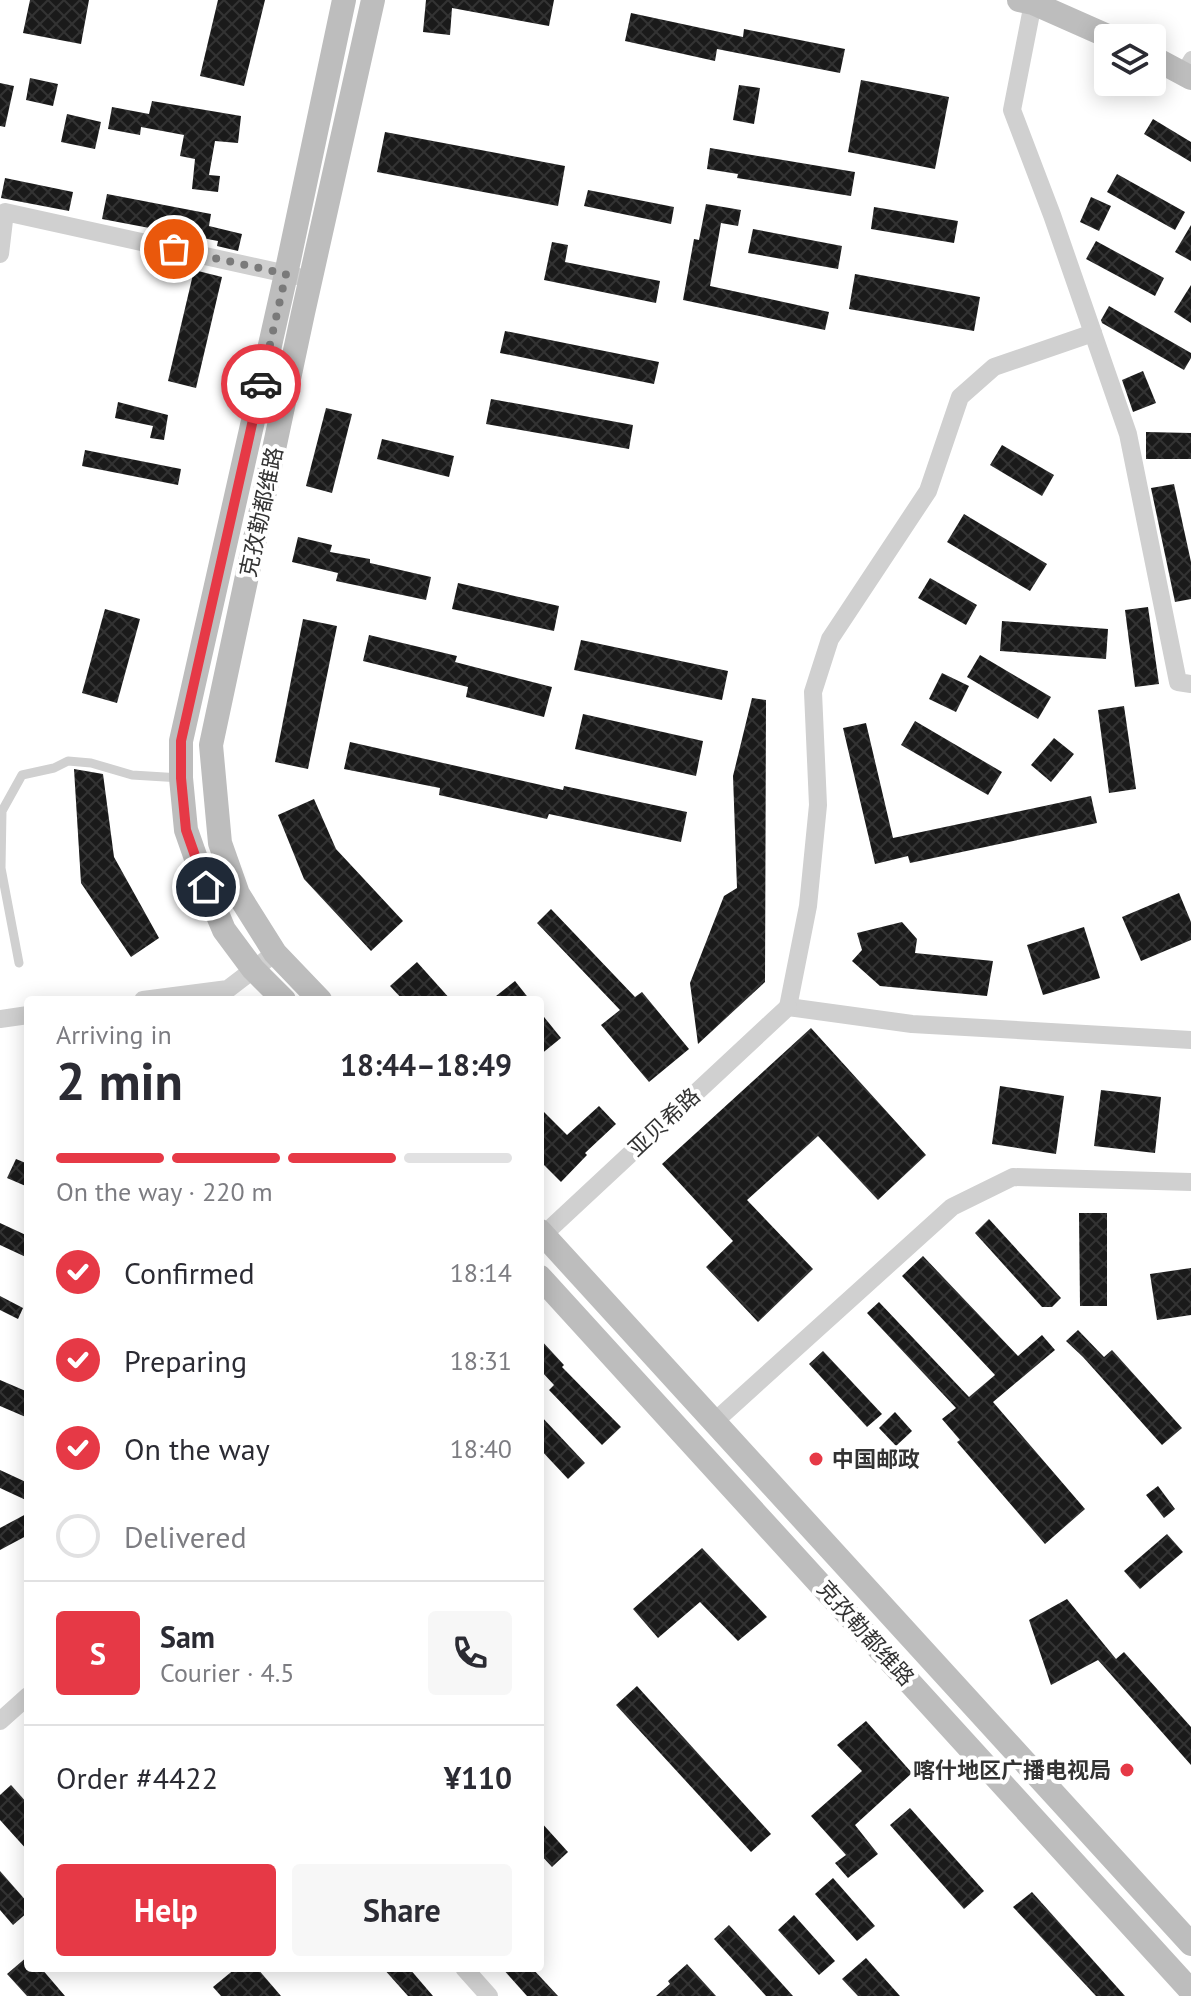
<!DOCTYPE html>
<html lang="en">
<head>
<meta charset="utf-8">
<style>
  body { margin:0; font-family:"PT Sans","Noto Sans SC",sans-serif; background:#f7f7f7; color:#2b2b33; height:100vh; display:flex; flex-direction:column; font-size:30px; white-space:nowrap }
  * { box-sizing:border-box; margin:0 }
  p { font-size:26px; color:#7c7c81 }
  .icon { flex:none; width:44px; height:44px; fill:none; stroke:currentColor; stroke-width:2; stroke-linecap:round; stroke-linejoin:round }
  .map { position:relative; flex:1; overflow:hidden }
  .panel { position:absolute; left:24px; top:996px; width:520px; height:976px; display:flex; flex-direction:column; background:#fff; border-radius:8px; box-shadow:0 4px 20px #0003 }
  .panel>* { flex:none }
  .tools { position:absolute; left:1094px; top:24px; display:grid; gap:16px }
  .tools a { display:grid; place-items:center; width:72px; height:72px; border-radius:8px; background:#fff; box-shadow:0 4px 20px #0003; font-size:40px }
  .pin { position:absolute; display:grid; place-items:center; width:68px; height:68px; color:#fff; margin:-34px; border:4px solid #fff; border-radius:50%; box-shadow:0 2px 8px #0007 }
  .courier { position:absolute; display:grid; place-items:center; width:80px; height:80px; margin:-40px; border:6px solid #e63946; border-radius:50%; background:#fff; color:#222; box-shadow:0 2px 10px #0007 }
  .summary em { font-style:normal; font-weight:700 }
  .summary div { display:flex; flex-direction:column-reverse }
  .summary { display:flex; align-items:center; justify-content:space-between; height:136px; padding:0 32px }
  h1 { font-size:52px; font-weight:700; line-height:60px }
  .bar { display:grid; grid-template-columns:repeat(4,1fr); gap:12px 8px; align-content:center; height:96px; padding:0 32px }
  .bar i { height:10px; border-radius:6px; background:#e1e1e2 }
  .bar .on { background:#e63946 }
  .bar p { grid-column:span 4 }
  .line { display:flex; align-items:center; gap:20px; padding:0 32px; border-top:2px solid #e1e1e2 }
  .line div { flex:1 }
  .round { display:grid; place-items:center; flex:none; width:84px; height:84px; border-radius:8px; background:#f7f7f7 }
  ol { padding:0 32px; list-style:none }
  li { display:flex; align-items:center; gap:24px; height:88px }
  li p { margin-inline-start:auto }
  li .icon { padding:8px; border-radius:50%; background:#e63946; color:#fff; stroke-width:4 }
  li:last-child { color:#7c7c81 }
  li i { width:44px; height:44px; border:4px solid #e1e1e2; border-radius:50% }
  .action { display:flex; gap:16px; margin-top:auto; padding:16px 32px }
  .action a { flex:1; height:92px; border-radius:8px; background:#e63946; color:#fff; font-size:32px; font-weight:700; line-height:92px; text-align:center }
  .action a+a { background:#f7f7f7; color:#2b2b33 }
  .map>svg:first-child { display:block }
  .building { fill:url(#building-cross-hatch) }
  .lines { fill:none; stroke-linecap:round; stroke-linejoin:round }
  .service { stroke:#d0d0d0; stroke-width:9 }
  .pedestrian { stroke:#d0d0d0; stroke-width:14 }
  .minor { stroke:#d0d0d0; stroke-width:18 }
  .secondary { stroke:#bdbdbd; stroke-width:24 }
  .done { stroke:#7a7a7a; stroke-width:8; stroke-dasharray:0 14.4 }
  .route { stroke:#e63946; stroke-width:10 }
  .poi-dot { fill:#e63946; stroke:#fff; stroke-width:3 }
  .labels { text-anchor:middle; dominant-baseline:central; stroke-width:8; stroke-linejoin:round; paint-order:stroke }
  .street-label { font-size:22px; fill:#333; stroke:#fff }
  .poi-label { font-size:22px; font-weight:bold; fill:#333; stroke:#fff; text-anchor:start }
</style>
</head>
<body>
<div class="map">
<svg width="1191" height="1996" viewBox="0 0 1191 1996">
  <defs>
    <pattern id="building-cross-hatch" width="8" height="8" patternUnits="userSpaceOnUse" patternTransform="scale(2)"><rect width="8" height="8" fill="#1a1a1a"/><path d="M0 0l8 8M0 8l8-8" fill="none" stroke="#333"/></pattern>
  </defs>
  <rect width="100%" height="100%" fill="#fff"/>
  <g class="building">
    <polygon points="30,0 89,0 81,44 23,33"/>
    <polygon points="218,0 265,0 244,86 200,76"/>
    <polygon points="426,0 554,0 549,26 452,8 450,35 423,32"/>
    <polygon points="631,13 743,37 744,29 845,49 840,73 717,49 715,61 625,41"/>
    <polygon points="30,78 58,84 53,106 26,100"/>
    <polygon points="861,80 949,97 935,169 848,152"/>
    <polygon points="0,83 14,86 5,127 0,126"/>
    <polygon points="739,85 760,88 754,124 733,120"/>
    <polygon points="152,101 241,116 238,143 215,141 209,175 220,176 218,192 192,189 195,159 180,156 184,135 141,127 140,135 108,129 112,107 149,114"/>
    <polygon points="67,114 101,122 95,149 61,142"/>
    <polygon points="1153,119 1191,142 1191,162 1144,134"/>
    <polygon points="385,132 565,166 558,206 377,172"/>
    <polygon points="710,148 855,172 851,196 737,178 738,174 707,169"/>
    <polygon points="1117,174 1185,212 1175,230 1107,192"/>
    <polygon points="5,178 73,192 69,211 1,198"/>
    <polygon points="588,190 674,207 671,224 584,206"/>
    <polygon points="107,194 211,214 209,226 242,234 238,251 217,246 218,241 102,219"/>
    <polygon points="1091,197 1111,206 1099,231 1080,222"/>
    <polygon points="706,204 741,210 738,226 721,223 710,286 829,312 825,330 683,300 694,239 699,240"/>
    <polygon points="874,207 958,221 954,243 871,229"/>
    <polygon points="1191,225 1191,261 1175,252"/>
    <polygon points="753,229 842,246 838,269 748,253"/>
    <polygon points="1096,241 1164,278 1155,296 1086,259"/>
    <polygon points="552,242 568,245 565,262 660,281 656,303 544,280"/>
    <polygon points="194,270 222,277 196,388 168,381"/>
    <polygon points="855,274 980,297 974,331 849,309"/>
    <polygon points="1191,285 1191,323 1174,312"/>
    <polygon points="1109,306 1191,353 1191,358 1184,370 1102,323 1101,320"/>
    <polygon points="505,331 659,362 654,384 500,353"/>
    <polygon points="1143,371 1156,403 1133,412 1122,380"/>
    <polygon points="491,399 633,425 629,449 486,424"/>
    <polygon points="118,402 168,415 164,440 150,438 153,426 115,418"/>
    <polygon points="326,408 352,414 332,493 306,486"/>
    <polygon points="1146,432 1191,433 1191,459 1146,459"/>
    <polygon points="382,439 454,456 449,477 377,459"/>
    <polygon points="1002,445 1054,475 1042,496 990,465"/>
    <polygon points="85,450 181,469 178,485 82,466"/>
    <polygon points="1174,484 1191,562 1191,599 1175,602 1151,488"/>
    <polygon points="964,514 1047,564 1030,591 947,542"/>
    <polygon points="298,537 332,545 330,552 370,559 370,563 431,577 426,600 336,581 338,573 292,562"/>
    <polygon points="930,578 977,605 966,625 918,598"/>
    <polygon points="458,583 559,606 554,631 452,609"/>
    <polygon points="1148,607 1159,684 1135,687 1125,610"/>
    <polygon points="105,609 140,619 117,703 82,693"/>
    <polygon points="303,619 337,626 308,769 275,762"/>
    <polygon points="1002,621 1108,629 1106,659 1000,651"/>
    <polygon points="369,635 457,656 455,662 552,687 544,717 466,697 468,687 363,661"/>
    <polygon points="581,640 728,671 722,700 574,670"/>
    <polygon points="980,655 1051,697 1038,719 967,677"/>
    <polygon points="942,673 969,686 956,712 929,699"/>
    <polygon points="752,698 766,700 765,982 698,1044 690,983 724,896 737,888 733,776"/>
    <polygon points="1124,706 1136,789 1109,793 1098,710"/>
    <polygon points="583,714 703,741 696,776 575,749"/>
    <polygon points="915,721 1002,772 988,795 901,745"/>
    <polygon points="866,723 893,838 1091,796 1097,823 910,863 908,856 875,864 843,728"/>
    <polygon points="1054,738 1074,754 1051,782 1031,765"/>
    <polygon points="350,742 563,790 564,786 687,812 681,842 549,814 547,819 439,795 440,788 344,769"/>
    <polygon points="74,769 103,774 114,857 159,938 131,957 81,883"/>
    <polygon points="314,799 336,849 403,921 371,951 304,879 278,815"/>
    <polygon points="1179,893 1191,922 1191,940 1141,961 1122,917"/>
    <polygon points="551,909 635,997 642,992 689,1049 649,1082 601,1025 620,1010 537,923"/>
    <polygon points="902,922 917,939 915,953 993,961 987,996 880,986 852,961 862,950 857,933"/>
    <polygon points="1084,927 1100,978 1043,995 1027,945"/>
    <polygon points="417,962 451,1000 403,1000 390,986"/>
    <polygon points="515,981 530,1000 491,1000"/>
    <polygon points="540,1012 561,1038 540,1055"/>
    <polygon points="811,1028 926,1155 878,1200 818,1136 747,1200 813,1269 758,1322 706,1267 733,1241 662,1164"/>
    <polygon points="1000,1086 1064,1096 1056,1154 992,1144"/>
    <polygon points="1101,1090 1161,1097 1155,1153 1094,1146"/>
    <polygon points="599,1106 616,1124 585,1153 587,1155 561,1182 540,1161 540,1108 567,1135"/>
    <polygon points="16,1159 28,1164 28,1187 7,1178"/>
    <polygon points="1079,1213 1107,1213 1107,1306 1080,1306"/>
    <polygon points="989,1219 1061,1298 1052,1307 1042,1307 975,1233"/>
    <polygon points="0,1223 28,1236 28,1258 0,1245"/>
    <polygon points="923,1256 1018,1356 1042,1335 1055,1350 993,1402 1085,1509 1045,1544 957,1442 960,1440 942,1419 956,1408 867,1313 879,1302 969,1397 995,1375 902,1276"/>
    <polygon points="1191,1268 1191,1315 1157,1320 1150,1274"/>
    <polygon points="0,1296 23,1308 18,1319 0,1310"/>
    <polygon points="1078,1330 1104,1357 1112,1350 1182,1428 1162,1445 1083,1357 1066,1341"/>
    <polygon points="540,1339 564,1365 562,1367 621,1427 602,1445 549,1390 554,1385 540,1370"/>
    <polygon points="823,1351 882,1414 867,1427 809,1364"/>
    <polygon points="0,1380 28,1392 28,1418 0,1406"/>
    <polygon points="895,1412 912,1431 896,1446 879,1428"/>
    <polygon points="540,1415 585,1463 568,1479 540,1449"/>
    <polygon points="0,1470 28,1483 28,1501 0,1488"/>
    <polygon points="1158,1486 1175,1509 1164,1518 1146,1495"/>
    <polygon points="28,1513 28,1535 0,1550 0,1528"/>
    <polygon points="1167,1534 1183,1552 1140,1589 1124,1571"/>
    <polygon points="702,1548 767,1617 738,1641 700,1602 658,1638 633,1609"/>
    <polygon points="1067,1599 1116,1659 1124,1652 1191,1727 1191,1765 1098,1660 1051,1685 1029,1620"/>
    <polygon points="637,1686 771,1834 751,1852 616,1705"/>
    <polygon points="866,1721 912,1773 855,1825 878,1854 848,1878 835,1863 846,1855 811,1816 862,1771 837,1745"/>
    <polygon points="11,1785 28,1804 28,1851 0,1820 0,1795"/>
    <polygon points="910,1808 984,1891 964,1909 890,1825"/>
    <polygon points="540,1821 568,1852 552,1867 540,1854"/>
    <polygon points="0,1871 28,1903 28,1912 13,1925 0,1910"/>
    <polygon points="833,1878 875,1926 857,1941 815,1894"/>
    <polygon points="1032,1892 1125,1996 1096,1996 1013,1907"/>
    <polygon points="794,1915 835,1961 819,1975 778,1930"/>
    <polygon points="729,1925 793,1996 766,1996 714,1939"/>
    <polygon points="28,1956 28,1968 41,1968 65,1996 27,1996 7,1974"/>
    <polygon points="866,1958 900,1996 858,1996 842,1979"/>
    <polygon points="687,1964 716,1996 656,1996 670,1984 668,1981"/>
    <polygon points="236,1968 257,1968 281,1996 221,1996 213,1987"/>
    <polygon points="383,1968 409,1968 433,1996 408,1996"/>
    <polygon points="502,1968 532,1968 558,1996 527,1996"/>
  </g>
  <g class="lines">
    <polyline class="service" points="19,963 1,868 2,811 22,775 54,768 68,761 91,763 132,775 181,778"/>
    <polyline class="pedestrian" points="1182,73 1191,58"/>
    <g class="minor">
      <polyline points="1033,3 1012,110 1052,215 1128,434 1178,682 1191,684"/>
      <polyline points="0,254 5,212 296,276"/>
      <polyline points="143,1000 228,989 275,953"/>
      <polyline points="788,1007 808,906 818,805 813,692 830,639 928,491 960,397 994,367 1093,333"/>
      <polyline points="788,1007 912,1024 1191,1040"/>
      <polyline points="0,1019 28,1015"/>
      <polyline points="540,1238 788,1007"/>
      <polyline points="713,1423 952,1207 1013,1177 1191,1182"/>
      <polyline points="0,1721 28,1696"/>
      <polyline points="464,1968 489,1996"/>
    </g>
    <g class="secondary">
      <polyline points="1019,0 1033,3 1112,38"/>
      <polyline points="1152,57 1191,78"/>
      <polyline points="284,1000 253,969 224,930 206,887 186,830 181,778 181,741 286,274 344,0"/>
      <polyline points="320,1000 275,953 238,894 220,843 211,745 303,313 373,0"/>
      <polyline points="540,1231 1191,1944"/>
      <polyline points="540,1277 1191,1991"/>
    </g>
  </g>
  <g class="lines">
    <polyline class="done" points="174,249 286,274 261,384"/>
    <polyline class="route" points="206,887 186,830 181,778 181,741 261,384"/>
  </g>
  <g class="poi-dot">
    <circle cx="816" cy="1459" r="8"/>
    <circle cx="1127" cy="1770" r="8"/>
  </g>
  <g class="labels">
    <g class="street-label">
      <text transform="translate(261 512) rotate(-78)">克孜勒都维路</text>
      <text transform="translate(664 1122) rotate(-43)">亚贝希路</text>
      <text transform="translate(866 1633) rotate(48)">克孜勒都维路</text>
    </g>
    <g class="poi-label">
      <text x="832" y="1459">中国邮政</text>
      <text x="1111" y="1770" text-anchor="end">喀什地区广播电视局</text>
    </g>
  </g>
</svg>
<div class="tools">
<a><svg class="icon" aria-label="layers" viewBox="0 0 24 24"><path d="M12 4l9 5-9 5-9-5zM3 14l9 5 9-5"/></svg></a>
</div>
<div class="pin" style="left:174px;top:249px;background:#ea580c"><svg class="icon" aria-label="bag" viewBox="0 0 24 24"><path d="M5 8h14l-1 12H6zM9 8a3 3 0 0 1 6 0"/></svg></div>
<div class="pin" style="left:206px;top:887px;background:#1f2937"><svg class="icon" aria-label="home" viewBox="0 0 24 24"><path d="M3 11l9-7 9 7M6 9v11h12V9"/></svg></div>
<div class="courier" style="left:261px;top:384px"><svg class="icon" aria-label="car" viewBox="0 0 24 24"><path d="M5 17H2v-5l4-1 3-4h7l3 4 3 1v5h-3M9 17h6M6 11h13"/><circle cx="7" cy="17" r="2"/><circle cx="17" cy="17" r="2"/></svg></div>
<section class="panel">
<div class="summary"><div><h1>2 min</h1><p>Arriving in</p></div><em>18:44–18:49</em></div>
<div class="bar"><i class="on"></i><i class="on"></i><i class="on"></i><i></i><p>On the way · 220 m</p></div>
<ol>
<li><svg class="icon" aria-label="check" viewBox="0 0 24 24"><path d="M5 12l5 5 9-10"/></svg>Confirmed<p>18:14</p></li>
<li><svg class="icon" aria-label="check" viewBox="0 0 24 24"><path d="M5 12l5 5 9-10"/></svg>Preparing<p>18:31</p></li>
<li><svg class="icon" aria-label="check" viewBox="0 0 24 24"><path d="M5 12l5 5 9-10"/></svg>On the way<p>18:40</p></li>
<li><i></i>Delivered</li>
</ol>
<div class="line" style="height:144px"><b class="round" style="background:#e63946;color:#fff">S</b><div><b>Sam</b><p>Courier · 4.5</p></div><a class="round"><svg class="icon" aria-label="phone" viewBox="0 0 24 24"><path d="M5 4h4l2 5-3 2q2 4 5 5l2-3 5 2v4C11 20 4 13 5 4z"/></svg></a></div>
<div class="line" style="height:104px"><div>Order #4422</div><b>¥110</b></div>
<div class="action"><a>Help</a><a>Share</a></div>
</section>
</div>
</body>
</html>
